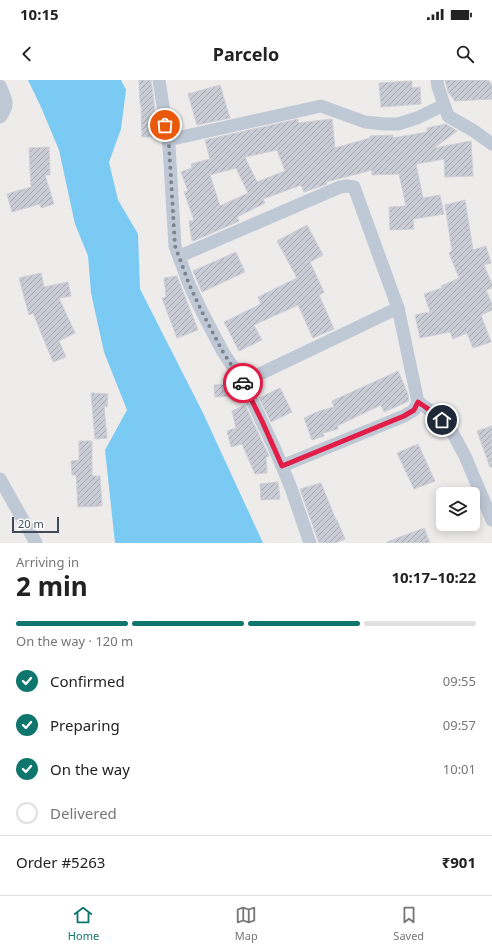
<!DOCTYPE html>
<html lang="en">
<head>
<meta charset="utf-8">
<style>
  body { margin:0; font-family:"Noto Sans",sans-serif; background:#f2f2f2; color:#222; height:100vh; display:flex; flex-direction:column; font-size:15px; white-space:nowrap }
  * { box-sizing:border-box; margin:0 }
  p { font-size:13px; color:#767676 }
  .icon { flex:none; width:22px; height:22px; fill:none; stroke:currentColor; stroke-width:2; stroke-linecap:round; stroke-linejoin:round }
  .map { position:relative; height:463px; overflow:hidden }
  .sheet { display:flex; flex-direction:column; background:#fff; flex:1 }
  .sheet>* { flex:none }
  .tools { position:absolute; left:436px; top:407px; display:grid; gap:8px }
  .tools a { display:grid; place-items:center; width:44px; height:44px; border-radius:6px; background:#fff; box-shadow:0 2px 10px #0003; font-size:20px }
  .scale { position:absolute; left:12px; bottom:10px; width:47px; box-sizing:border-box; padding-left:4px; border:2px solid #424b5a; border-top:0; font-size:11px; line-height:14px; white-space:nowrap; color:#424b5a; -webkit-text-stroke:3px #fff; paint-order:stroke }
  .pin { position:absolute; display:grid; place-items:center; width:34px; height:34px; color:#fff; margin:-17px; border:2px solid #fff; border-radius:50%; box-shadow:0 1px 4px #0007 }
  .courier { position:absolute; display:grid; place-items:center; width:40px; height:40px; margin:-20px; border:3px solid #e11d48; border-radius:50%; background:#fff; color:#222; box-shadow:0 1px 5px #0007 }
  .headline em { font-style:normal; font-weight:700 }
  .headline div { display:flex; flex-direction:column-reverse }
  .headline { display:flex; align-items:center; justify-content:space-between; height:68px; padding:0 16px }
  h1 { font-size:26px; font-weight:700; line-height:30px }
  .bar { display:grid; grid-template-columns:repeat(4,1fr); gap:6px 4px; align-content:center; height:48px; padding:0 16px }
  .bar i { height:5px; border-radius:3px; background:#e0e0e0 }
  .bar .active { background:#0f766e }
  .bar p { grid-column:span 4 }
  .line { display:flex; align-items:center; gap:10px; padding:0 16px; border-top:1px solid #e0e0e0 }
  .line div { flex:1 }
  ol { padding:0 16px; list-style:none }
  li { display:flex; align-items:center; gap:12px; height:44px }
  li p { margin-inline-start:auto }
  li .icon { padding:4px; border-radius:50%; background:#0f766e; color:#fff; stroke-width:4 }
  li:last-child { color:#767676 }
  li i { width:22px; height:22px; border:2px solid #e0e0e0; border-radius:50% }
  .status { display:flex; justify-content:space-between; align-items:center; height:28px; padding:0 20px; background:#fff; direction:ltr }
  .status svg { height:11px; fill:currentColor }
  header { display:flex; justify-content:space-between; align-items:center; height:52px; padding:0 16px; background:#fff; font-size:18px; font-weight:700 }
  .menu { display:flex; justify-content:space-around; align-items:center; height:56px; border-top:1px solid #e0e0e0; background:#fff; font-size:11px; color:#767676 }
  .menu a { display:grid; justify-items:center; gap:2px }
  .menu .active { color:#0f766e }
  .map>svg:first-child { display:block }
  .water { fill:#7bcaf4 }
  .building { fill:url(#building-hatch); stroke:#ced0d8; fill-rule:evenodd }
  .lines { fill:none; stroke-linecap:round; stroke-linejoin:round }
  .minor { stroke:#bfc8d5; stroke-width:13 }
  .done { stroke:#7e838d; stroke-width:4; stroke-dasharray:0 7.2 }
  .route { stroke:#e11d48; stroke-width:5 }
</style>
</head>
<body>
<div class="status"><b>10:15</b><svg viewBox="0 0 49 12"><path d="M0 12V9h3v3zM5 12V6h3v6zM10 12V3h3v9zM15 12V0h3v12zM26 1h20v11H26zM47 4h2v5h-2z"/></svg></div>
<header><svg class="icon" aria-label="back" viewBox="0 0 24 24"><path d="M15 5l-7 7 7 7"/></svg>Parcelo<svg class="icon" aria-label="search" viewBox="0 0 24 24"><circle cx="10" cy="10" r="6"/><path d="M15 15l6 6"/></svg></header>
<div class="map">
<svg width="492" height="463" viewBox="0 0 492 463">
  <defs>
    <pattern id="building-hatch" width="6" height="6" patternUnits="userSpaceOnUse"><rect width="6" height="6" fill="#c9ccd4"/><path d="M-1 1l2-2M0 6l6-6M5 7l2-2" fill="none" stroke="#a5a8af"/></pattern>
  </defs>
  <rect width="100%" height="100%" fill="#eeebeb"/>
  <polygon class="water" points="28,0 121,0 126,10 121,49 109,82 118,120 138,154 140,209 203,333 263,463 115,463 105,370 127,330 104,272 91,213 88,176 75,144 59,70 41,27"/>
  <g class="building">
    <polygon points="139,0 151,0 155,30 156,57 142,57 141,24 140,24"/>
    <polygon points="445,0 488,0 492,5 492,19 455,21 448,12"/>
    <polygon points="412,1 412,8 420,7 421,24 381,27 379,3"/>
    <polygon points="220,5 230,38 197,45 188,14"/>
    <path d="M298,39V43L332,39L335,68L370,58V56L393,55V58L427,52V48L446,44L457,51L434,68L471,61L473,96L445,97L444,79L416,84L423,118L440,115L444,134L413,139L414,149L390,150L389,127L406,126L399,94L372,95V90L326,102L327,104L304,112L301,105L263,119L265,123L237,137L239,141L196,160L192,161L189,141L194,140L184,112L188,111L181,92L192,88L191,84L210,79L205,60ZM277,70L285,91L257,102L245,77ZM236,88L248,113L220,126L210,95Z"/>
    <polygon points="49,67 50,95 45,95 54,124 41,128 40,124 12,132 7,114 31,107 29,68"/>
    <polygon points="465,120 473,170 486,166 491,183 484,185 492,204 492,208 486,210 492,224 492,230 481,235 491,262 473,268 467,253 453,259 450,252 420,258 415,235 430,232 424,214 442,208 441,206 459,198 449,173 452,171 445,125"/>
    <polygon points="307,145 323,175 310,182 324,212 319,215 334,249 313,258 298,225 254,245 262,260 239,271 224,242 261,224 258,217 297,198 277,161"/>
    <polygon points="236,172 245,192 202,212 193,191"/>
    <polygon points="41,193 44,207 68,202 71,216 59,218 75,253 59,261 66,277 53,282 33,233 29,235 19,198"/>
    <polygon points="177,196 198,250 177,258 162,218 166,217 164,198"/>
    <polygon points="398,291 408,314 409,321 384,332 381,325 337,346 338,349 323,353 324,356 312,360 304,338 319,331 334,327 332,321"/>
    <polygon points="229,304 230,316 215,317 214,305"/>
    <polygon points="280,308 292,332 271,342 259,318"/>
    <polygon points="91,313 108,314 107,327 104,326 107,358 95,359"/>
    <polygon points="245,325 269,376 266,377 267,393 255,394 242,364 231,367 227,351 236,348 232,331"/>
    <polygon points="492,346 492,387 490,387 477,351"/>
    <polygon points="79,361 92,361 92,396 100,396 102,426 78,427 76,395 72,395 71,381 79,380"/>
    <polygon points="418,364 435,401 414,409 397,373"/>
    <polygon points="278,402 280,419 261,420 260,404"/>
    <polygon points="321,403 336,440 337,440 345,459 335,463 319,463 300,409"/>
    <polygon points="424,448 430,463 387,463 387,462"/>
  </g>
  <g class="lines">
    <g class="minor">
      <polyline points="159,0 169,66 175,166 189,204 202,232 223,272 243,302 274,367 291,408 310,463"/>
      <polyline points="437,0 438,7 448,36 474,51 492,64"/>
      <path d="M0,6C6,19 10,25 0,37"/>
      <polyline points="168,60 321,26 365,42 384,44 398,44 417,38 444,25"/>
      <polyline points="180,176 340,107 347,106 354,107 398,228 243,302"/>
      <polyline points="418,322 434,333 450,348 465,376 492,440"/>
      <polyline points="282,386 404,336 414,330 418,322 398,228"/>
      <polyline points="0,399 36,463"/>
    </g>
  </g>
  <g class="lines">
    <polyline class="done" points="165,45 169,66 175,166 189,204 202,232 223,272 243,303"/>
    <polyline class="route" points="243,303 262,341 282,386 404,336 414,330 418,322 434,333 442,340"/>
  </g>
</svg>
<div class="tools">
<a><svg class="icon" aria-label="layers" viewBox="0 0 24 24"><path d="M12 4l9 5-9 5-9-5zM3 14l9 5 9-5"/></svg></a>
</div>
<div class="scale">20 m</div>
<div class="pin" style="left:165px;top:45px;background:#ea580c"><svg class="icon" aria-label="bag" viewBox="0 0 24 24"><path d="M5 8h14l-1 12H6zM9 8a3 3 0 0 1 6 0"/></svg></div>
<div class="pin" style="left:442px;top:340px;background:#1f2937"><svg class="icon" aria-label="home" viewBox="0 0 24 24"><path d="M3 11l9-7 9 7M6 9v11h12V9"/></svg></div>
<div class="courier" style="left:243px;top:303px"><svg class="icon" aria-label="car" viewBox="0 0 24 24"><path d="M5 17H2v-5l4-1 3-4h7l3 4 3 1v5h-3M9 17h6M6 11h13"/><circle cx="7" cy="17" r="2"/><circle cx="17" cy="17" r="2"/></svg></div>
</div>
<section class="sheet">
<div class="headline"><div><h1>2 min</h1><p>Arriving in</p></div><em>10:17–10:22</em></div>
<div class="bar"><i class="active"></i><i class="active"></i><i class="active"></i><i></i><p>On the way · 120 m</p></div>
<ol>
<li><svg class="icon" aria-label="check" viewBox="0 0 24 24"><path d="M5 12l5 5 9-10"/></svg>Confirmed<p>09:55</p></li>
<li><svg class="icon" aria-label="check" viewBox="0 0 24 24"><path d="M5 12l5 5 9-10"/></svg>Preparing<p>09:57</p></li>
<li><svg class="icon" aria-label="check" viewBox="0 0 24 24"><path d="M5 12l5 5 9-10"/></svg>On the way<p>10:01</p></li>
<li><i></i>Delivered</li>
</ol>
<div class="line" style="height:52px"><div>Order #5263</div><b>₹901</b></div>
</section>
<nav class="menu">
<a class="active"><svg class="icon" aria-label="home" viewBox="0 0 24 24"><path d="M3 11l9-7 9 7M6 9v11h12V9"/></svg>Home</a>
<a><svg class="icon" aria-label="map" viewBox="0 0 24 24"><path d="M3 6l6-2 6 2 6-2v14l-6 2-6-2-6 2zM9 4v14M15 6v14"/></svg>Map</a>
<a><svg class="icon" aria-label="saved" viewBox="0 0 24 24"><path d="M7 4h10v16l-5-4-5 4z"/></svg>Saved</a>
</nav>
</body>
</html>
